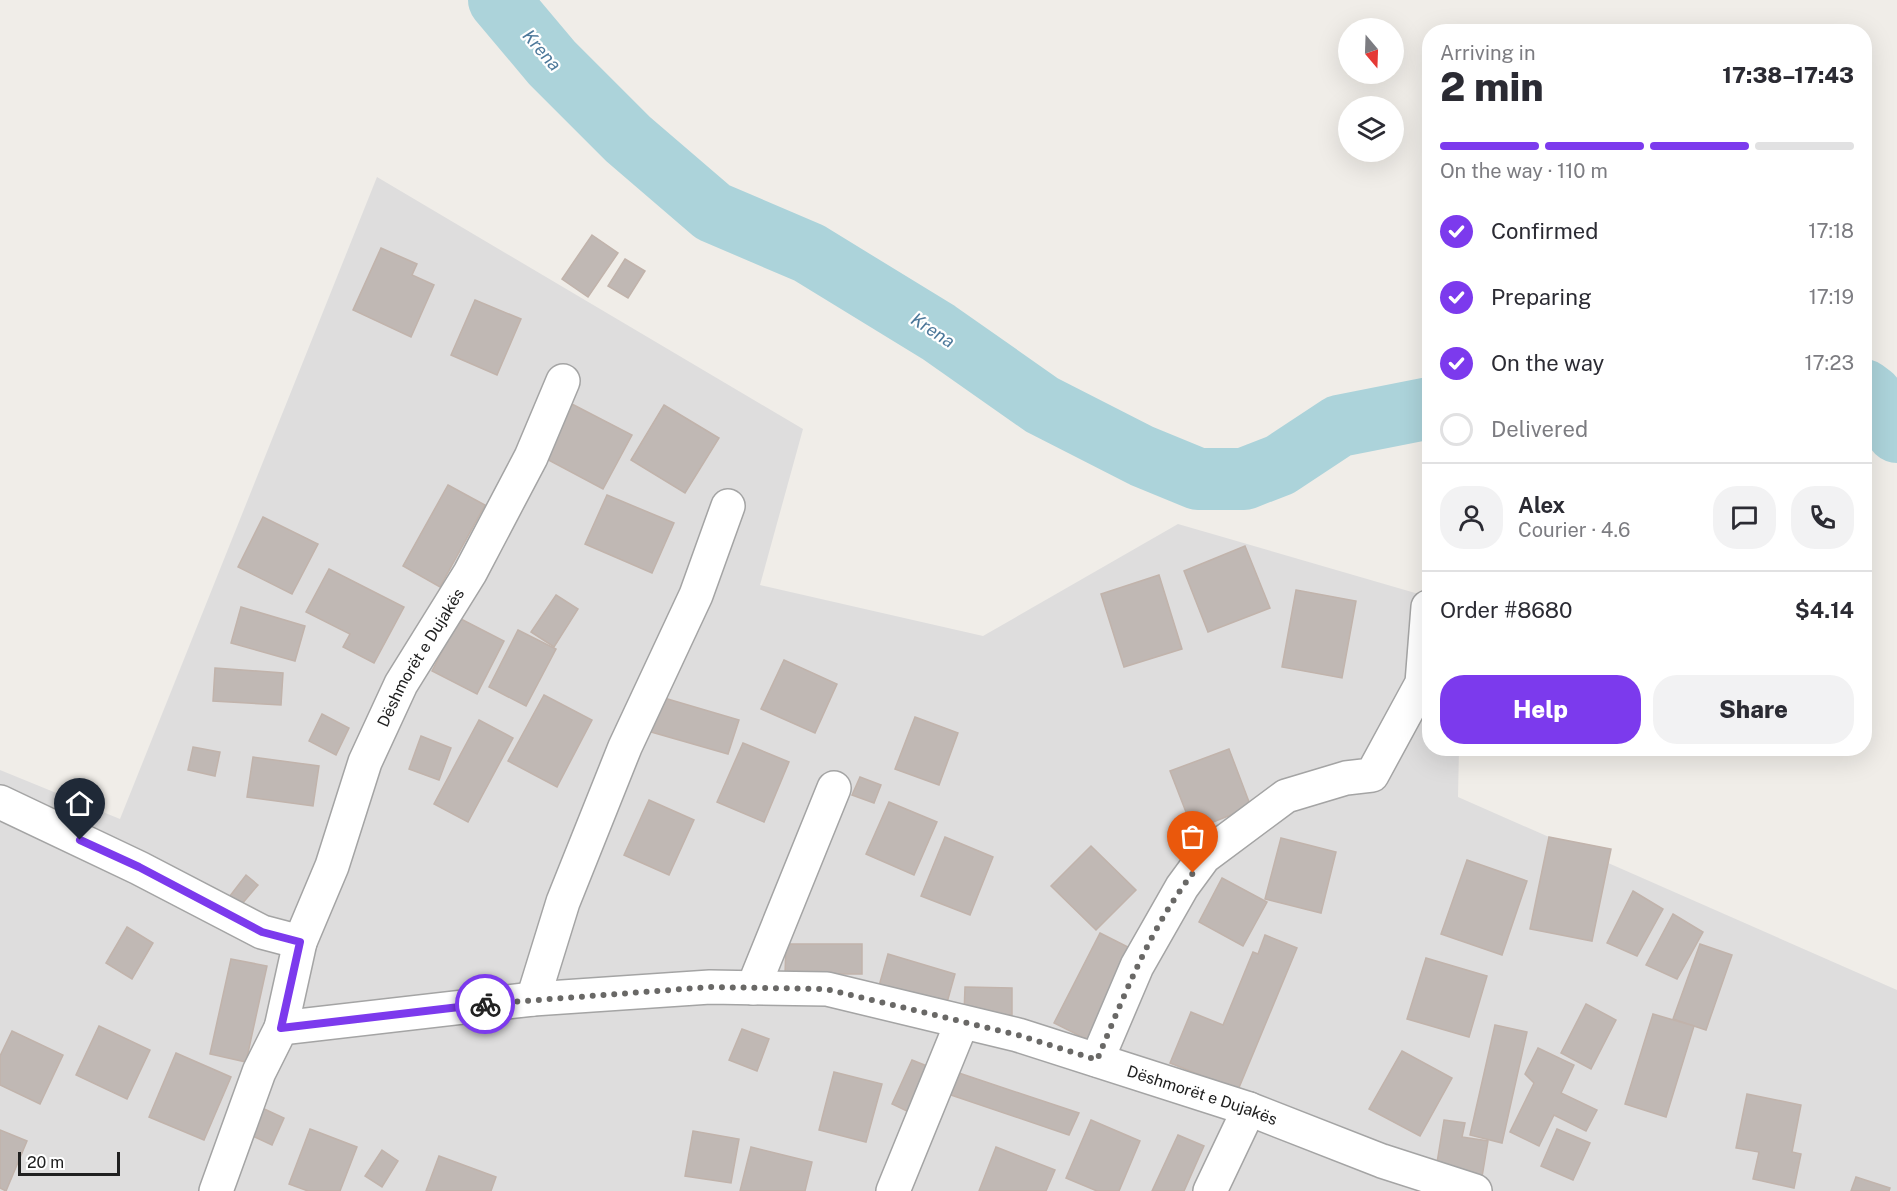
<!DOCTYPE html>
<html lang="en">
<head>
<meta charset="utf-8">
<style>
  body { margin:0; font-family:"Public Sans",sans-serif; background:#f2f2f3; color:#2b2b33; height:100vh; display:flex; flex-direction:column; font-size:22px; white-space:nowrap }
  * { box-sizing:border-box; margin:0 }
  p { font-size:20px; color:#7c7c81 }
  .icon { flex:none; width:33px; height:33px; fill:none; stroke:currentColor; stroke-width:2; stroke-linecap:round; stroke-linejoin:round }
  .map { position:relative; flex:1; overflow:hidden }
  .sheet { position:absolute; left:1422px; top:24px; width:450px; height:732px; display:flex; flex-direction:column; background:#fff; border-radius:24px; box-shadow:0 6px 24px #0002 }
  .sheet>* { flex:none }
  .needle { width:39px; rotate:161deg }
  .controls { position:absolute; left:1338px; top:18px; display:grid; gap:12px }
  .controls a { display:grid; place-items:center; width:66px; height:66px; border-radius:50%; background:#fff; box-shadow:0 6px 24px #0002; font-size:30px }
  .scale { position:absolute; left:18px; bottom:15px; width:102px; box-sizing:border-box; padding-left:6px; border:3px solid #202020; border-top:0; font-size:16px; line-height:21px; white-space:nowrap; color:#202020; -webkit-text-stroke:4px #fff; paint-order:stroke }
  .pin { position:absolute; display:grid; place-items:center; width:51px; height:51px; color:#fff; margin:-62px -26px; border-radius:50% 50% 50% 0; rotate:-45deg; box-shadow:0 0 6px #0007 }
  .pin .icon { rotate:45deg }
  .courier { position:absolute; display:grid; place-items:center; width:60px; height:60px; margin:-30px; border:4px solid #7c3aed; border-radius:50%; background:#fff; color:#222; box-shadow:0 2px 8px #0007 }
  .head em { font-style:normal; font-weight:800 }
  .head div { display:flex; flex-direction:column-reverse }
  .head { display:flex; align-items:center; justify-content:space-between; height:102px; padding:0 18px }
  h1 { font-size:39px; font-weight:800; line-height:45px }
  .bar { display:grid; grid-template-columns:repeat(4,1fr); gap:9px 6px; align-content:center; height:72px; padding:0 18px }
  .bar i { height:8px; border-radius:4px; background:#e1e1e2 }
  .bar .active { background:#7c3aed }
  .bar p { grid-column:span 4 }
  .line { display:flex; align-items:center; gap:15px; padding:0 18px; border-top:2px solid #e1e1e2 }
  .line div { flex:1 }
  .round { display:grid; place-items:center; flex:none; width:63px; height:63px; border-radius:24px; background:#f2f2f3 }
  ol { padding:0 18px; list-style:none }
  li { display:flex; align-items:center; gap:18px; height:66px }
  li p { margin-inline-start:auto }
  li .icon { padding:6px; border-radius:50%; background:#7c3aed; color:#fff; stroke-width:4 }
  li:last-child { color:#7c7c81 }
  li i { width:33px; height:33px; border:3px solid #e1e1e2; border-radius:50% }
  .primary-button { display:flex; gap:12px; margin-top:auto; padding:12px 18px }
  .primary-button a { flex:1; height:69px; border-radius:24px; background:#7c3aed; color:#fff; font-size:24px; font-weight:800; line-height:69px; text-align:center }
  .primary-button a+a { background:#f2f2f3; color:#2b2b33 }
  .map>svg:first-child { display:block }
  .residential { fill:#dedddd }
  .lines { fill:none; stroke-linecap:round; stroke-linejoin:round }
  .river { stroke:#acd3da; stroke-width:62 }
  .building { fill:#c0b8b4; stroke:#c1b3ab; stroke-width:1.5 }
  .street-casing { stroke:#a4a4a4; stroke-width:36 }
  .street { stroke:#fff; stroke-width:33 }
  .done { stroke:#696866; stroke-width:6; stroke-dasharray:0 10.8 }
  .route { stroke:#7c3aed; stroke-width:8 }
  .labels { text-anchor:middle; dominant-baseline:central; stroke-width:4.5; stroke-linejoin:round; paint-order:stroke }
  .street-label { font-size:16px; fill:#202020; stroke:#fff }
  .water-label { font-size:18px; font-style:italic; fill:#4c789a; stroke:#fff }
</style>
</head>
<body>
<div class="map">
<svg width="1897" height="1191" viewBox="0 0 1897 1191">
  <rect width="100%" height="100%" fill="#f0ede8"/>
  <polygon class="residential" points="377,177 803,429 760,585 983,636 1178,524 1429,597 1430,748 1459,749 1458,797 1897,990 1897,1191 0,1191 0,770 120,819"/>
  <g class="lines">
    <g class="river">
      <polyline points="499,0 552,63 628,139 713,212 809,253 938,332 1042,405 1142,456 1198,479 1244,479 1280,465 1339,426 1430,408"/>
      <polyline points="1864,390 1872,396 1897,432"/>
    </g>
  </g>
  <g class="building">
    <polygon points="592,235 618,253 588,297 562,279"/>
    <polygon points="381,248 417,264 412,275 434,285 411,337 353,310"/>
    <polygon points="625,259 645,271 628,298 608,286"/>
    <polygon points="475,300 521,319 497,375 451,355"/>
    <polygon points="568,402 632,435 603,489 539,455"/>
    <polygon points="664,405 719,438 685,493 631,460"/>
    <polygon points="448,485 485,505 440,587 403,566"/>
    <polygon points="607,495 674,523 652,573 585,544"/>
    <polygon points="263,517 318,544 292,594 238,567"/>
    <polygon points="1245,546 1270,608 1208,632 1184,571"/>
    <polygon points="329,569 404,607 374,663 343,647 350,634 306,612"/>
    <polygon points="1159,575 1182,649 1124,667 1101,594"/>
    <polygon points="1296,590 1356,601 1342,678 1282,667"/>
    <polygon points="556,595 578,609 554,647 531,632"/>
    <polygon points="241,607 305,626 295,661 231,643"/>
    <polygon points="459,618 504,641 477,694 432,671"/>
    <polygon points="518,630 556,649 526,706 489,687"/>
    <polygon points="784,660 837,684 815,733 761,709"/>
    <polygon points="215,668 283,673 281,705 213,701"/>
    <polygon points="544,695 592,720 557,787 508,761"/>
    <polygon points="654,695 739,720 728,754 644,730"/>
    <polygon points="322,714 349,728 336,755 309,741"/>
    <polygon points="915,717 958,733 939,785 895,769"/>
    <polygon points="479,720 513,738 468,822 434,804"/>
    <polygon points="421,736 451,748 439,780 409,769"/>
    <polygon points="743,743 789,762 764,822 717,802"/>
    <polygon points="193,747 220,752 215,776 188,770"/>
    <polygon points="1229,749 1251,807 1193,830 1170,771"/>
    <polygon points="253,757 319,766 313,806 247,797"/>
    <polygon points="860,777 881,785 874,803 852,795"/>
    <polygon points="649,800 694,820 669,875 624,855"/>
    <polygon points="889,802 937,822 914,875 866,854"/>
    <polygon points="945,837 993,857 970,915 921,896"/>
    <polygon points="1549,837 1611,849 1592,941 1530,929"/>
    <polygon points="1281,838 1336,852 1321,913 1265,899"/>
    <polygon points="1091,846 1136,890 1096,930 1051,886"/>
    <polygon points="1467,860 1527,881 1502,955 1441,934"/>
    <polygon points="246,875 258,885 241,905 230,896"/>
    <polygon points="1222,878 1267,902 1243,946 1199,922"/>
    <polygon points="1633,891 1663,909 1637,956 1607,943"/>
    <polygon points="1673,914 1703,932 1677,979 1646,965"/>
    <polygon points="127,927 153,943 132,979 106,963"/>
    <polygon points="1100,933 1134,950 1088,1040 1054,1023"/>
    <polygon points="1265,935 1297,948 1238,1090 1170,1063 1191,1012 1223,1025 1253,952 1258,954"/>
    <polygon points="786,944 862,944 862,974 785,974"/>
    <polygon points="1700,944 1732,955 1706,1030 1673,1019"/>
    <polygon points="888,954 955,974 946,1006 879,986"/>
    <polygon points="1426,958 1487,976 1469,1037 1407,1019"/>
    <polygon points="231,959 267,966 246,1062 210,1054"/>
    <polygon points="965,987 1012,988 1012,1015 964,1014"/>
    <polygon points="1586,1004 1616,1020 1591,1069 1561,1053"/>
    <polygon points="1653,1014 1694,1026 1666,1117 1625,1104"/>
    <polygon points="1495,1025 1527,1032 1502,1143 1470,1135"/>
    <polygon points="99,1026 150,1050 127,1099 76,1075"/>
    <polygon points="742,1029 769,1039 757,1071 729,1060"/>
    <polygon points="12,1031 63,1055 40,1104 0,1085 0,1056"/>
    <polygon points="1538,1048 1574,1065 1561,1093 1597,1110 1586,1131 1554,1115 1539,1146 1510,1132 1534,1083 1525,1074"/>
    <polygon points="1402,1051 1452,1078 1420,1136 1369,1109"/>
    <polygon points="176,1053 231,1077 204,1140 149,1117"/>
    <polygon points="912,1060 932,1068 911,1113 892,1104"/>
    <polygon points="834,1072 882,1084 866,1142 819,1130"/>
    <polygon points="956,1072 1079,1113 1069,1135 948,1094"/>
    <polygon points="1747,1094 1801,1105 1792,1152 1801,1154 1794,1188 1753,1179 1759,1152 1736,1148"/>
    <polygon points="260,1107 284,1118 272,1145 248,1134"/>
    <polygon points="1091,1120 1140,1141 1119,1191 1097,1191 1066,1178"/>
    <polygon points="1444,1120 1465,1123 1462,1137 1488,1141 1481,1183 1435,1175"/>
    <polygon points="310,1129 357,1147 340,1191 308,1191 289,1184"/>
    <polygon points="1557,1129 1590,1143 1573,1180 1541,1166"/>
    <polygon points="0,1130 27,1141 6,1191 0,1188"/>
    <polygon points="693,1131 739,1139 731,1183 685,1176"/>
    <polygon points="1178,1135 1204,1146 1184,1191 1152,1191"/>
    <polygon points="751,1147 812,1162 805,1191 740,1191"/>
    <polygon points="996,1147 1055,1170 1046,1191 979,1191"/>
    <polygon points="382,1150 398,1161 382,1187 365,1176"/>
    <polygon points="439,1156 496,1177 491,1191 426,1191"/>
    <polygon points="1856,1177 1890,1188 1889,1191 1851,1191"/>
  </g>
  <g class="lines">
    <defs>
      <g id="street">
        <polyline points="0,802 139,868 262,932 300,942 281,1028"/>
        <path id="s1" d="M300,942L332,866L365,762L401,684L470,573L531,457L563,381"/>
        <polyline points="753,988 834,788"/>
        <polyline points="533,999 563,902 625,747 696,595 728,506"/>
        <polyline points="1097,1060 1137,966 1182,887 1204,857 1286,796 1346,778 1372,775 1422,683 1428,607"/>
        <path id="s2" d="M216,1191L259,1072L281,1028L533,999L710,987L827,989L1018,1035L1249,1109L1382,1161L1475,1191"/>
        <polyline points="893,1191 962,1022"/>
        <polyline points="1210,1191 1249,1109"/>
      </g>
    </defs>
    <use href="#street" class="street-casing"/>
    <use href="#street" class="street"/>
  </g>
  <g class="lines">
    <path class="done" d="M485,1004L710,987L826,989L1018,1035L1097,1060C1124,996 1150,928 1193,873"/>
    <polyline class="route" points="80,840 139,867 262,932 300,942 281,1028 485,1004"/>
  </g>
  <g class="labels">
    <g class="street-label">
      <text stroke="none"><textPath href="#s1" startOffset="310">Dëshmorët e Dujakës</textPath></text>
      <text stroke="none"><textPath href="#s2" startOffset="1114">Dëshmorët e Dujakës</textPath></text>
    </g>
    <g class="water-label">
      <text transform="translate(542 50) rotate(49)">Krena</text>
      <text transform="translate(933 330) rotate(33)">Krena</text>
    </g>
  </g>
</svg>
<div class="controls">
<a><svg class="needle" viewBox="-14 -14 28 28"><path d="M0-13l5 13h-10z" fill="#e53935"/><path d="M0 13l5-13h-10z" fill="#7c7c81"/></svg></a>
<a><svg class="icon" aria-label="layers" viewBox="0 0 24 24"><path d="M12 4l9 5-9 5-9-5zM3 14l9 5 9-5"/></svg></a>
</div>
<div class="scale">20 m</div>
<div class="pin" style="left:1193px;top:873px;background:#ea580c"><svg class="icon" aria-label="bag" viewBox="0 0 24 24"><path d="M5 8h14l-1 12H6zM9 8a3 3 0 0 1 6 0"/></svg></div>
<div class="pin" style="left:80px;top:840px;background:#1f2937"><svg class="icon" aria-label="home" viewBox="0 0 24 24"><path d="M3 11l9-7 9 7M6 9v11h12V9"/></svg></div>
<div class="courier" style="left:485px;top:1004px"><svg class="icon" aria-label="bike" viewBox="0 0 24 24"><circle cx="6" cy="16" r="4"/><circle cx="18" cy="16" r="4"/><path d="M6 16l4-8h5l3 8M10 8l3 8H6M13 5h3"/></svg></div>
<section class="sheet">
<div class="head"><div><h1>2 min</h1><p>Arriving in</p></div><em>17:38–17:43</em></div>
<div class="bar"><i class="active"></i><i class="active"></i><i class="active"></i><i></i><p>On the way · 110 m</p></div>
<ol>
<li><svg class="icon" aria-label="check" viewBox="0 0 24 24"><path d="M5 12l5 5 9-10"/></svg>Confirmed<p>17:18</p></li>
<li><svg class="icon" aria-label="check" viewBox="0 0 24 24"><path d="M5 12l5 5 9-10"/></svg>Preparing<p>17:19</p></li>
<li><svg class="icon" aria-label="check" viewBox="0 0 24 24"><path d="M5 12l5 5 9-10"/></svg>On the way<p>17:23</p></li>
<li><i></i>Delivered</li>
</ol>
<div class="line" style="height:108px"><a class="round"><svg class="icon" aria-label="person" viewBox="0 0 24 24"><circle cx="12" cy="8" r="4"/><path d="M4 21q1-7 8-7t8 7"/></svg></a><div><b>Alex</b><p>Courier · 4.6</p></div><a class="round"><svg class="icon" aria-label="chat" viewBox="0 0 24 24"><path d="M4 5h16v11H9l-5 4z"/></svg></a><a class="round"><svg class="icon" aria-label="phone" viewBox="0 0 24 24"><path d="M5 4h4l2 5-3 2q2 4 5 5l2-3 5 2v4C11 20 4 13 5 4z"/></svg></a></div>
<div class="line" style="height:78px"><div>Order #8680</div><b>$4.14</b></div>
<div class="primary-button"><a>Help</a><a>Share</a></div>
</section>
</div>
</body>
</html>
